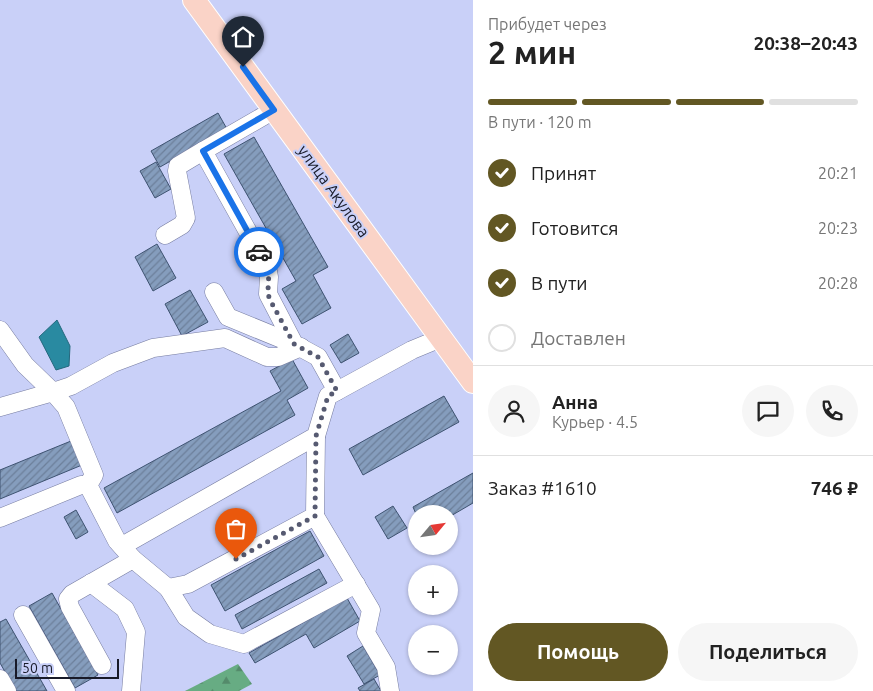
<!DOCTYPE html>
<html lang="ru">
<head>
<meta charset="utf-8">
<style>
  body { margin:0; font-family:Ubuntu,sans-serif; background:#f6f6f6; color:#222; height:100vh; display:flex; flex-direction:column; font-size:19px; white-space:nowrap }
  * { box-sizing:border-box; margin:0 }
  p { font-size:16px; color:#767676 }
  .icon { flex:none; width:28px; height:28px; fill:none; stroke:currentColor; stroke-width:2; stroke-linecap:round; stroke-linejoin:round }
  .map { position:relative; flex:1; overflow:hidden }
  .side { display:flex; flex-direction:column; background:#fff; width:400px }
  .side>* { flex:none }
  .needle { width:32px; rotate:61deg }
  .buttons { position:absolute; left:408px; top:505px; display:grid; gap:10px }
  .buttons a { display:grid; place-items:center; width:50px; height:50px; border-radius:50%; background:#fff; box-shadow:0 1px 4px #0004; font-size:25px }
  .scale { position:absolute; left:15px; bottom:12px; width:104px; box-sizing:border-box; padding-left:5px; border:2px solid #181a28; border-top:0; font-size:14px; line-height:18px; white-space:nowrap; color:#181a28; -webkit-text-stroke:4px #c9d0f8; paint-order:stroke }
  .pin { position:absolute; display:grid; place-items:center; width:42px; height:42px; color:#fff; margin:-51px -21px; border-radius:50% 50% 50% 0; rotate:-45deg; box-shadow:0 0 5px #0007 }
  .pin .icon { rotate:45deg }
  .courier { position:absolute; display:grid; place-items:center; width:50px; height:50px; margin:-25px; border:4px solid #1a73e8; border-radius:50%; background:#fff; color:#222; box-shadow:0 1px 6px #0007 }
  .overview em { font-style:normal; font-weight:600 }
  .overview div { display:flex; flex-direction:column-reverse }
  .overview { display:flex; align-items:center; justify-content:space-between; height:85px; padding:0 15px }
  h1 { font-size:32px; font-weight:600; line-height:38px }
  .bar { display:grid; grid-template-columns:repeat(4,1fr); gap:8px 5px; align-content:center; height:60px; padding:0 15px }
  .bar i { height:6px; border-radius:4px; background:#e0e0e0 }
  .bar .selected { background:#625723 }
  .bar p { grid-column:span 4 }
  .line { display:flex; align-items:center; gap:12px; padding:0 15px; border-top:1px solid #e0e0e0 }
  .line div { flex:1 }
  .round { display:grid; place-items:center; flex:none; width:52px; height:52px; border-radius:26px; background:#f6f6f6 }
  ol { padding:0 15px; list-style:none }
  li { display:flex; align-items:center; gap:15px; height:55px }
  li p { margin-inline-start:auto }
  li .icon { padding:5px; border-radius:50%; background:#625723; color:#fff; stroke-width:4 }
  li:last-child { color:#767676 }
  li i { width:28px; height:28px; border:2px solid #e0e0e0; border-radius:50% }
  .cta { display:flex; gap:10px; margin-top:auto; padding:10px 15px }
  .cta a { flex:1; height:58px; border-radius:30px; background:#625723; color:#fff; font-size:20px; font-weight:600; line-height:58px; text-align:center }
  .cta a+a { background:#f6f6f6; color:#222 }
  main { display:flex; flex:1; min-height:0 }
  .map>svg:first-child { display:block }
  .forest { fill:url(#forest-firs) }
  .water { fill:#298aa1; stroke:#24687d }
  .building { fill:url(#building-hatch); stroke:#3e5371 }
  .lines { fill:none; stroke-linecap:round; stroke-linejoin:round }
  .minor-casing { stroke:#767ca0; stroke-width:19 }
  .major-casing { stroke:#fff; stroke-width:24 }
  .minor { stroke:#fff; stroke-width:18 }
  .major { stroke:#fad3c7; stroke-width:22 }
  .done { stroke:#565a71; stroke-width:5; stroke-dasharray:0 9 }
  .route { stroke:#1a73e8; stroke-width:6 }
  .labels { text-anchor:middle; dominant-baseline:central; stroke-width:4; stroke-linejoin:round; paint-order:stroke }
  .street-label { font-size:16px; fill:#181a28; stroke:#c9d0f8 }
</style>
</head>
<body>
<main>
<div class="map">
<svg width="473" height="691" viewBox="0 0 473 691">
  <defs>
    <pattern id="forest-firs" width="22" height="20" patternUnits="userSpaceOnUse" patternTransform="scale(1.25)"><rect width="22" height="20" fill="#67ac83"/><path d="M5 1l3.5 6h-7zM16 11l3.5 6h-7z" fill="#548b6b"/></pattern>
    <pattern id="building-hatch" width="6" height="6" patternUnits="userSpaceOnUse" patternTransform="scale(1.25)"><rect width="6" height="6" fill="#859dbd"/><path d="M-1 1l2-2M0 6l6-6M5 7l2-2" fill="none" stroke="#6c7f9a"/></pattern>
  </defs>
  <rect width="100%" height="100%" fill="#c9d0f8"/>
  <polygon class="forest" points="238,664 252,684 239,691 185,691"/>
  <polygon class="water" points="57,320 70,346 69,366 56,370 39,337"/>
  <g class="building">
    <polygon points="218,113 227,129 160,167 151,151"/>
    <polygon points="254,137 328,267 313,275 331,308 302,324 282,289 296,281 224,154"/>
    <polygon points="156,162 171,189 155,198 140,171"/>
    <polygon points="157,244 176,278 153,291 135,257"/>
    <polygon points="190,290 208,322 182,336 165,304"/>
    <polygon points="348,334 359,353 341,363 330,345"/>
    <polygon points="292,359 308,388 287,400 295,415 117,513 104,488 281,391 270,371"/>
    <polygon points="444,396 459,422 363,475 349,449"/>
    <polygon points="71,441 82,465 0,499 0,470"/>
    <polygon points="473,473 473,503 449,517 449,514 416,514 413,507"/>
    <polygon points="393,506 407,528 388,539 375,517"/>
    <polygon points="76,510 88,532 76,539 64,517"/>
    <polygon points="310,531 324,556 225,611 211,585"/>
    <polygon points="319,569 327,583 242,629 235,615"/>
    <polygon points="52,593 98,675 75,688 29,606"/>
    <polygon points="347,598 360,621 314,648 306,634 255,663 249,653"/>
    <polygon points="6,619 47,691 16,691 0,663 0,622"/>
    <polygon points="363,646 380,675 364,684 347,656"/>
    <polygon points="374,679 381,691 360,691 358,688"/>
  </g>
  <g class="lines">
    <defs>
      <g id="minor">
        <polyline points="274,110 203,151 267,266 269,277 268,294 294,344 318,357 337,391"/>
        <polyline points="165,235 182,225 186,218 177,171 178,166 203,151"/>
        <polyline points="214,292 228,317 294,344"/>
        <polyline points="0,330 25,365 53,392 71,386 113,363 153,348 225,338 267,357 278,357 301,347"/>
        <polyline points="0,407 53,392 66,407 94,475 88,485 117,541 133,559 168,588"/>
        <polyline points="316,436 315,516 188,584 168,588 186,617 210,634 244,644 356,584"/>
        <polyline points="315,516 371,610 366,633 386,667 390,691"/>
        <polyline points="0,518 81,485 88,485"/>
        <polyline points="122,546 316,436 328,396 412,350 441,338"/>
        <polyline points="91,583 125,609 136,632 131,691"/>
        <polyline points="23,615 66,691"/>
        <polyline points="102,665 70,607 68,599 72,594 133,559"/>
        <polyline points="0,679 7,691"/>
      </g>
      <polyline id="major" points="194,0 473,382"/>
    </defs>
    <use href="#minor" class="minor-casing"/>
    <use href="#major" class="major-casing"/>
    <use href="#minor" class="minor"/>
    <use href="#major" class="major"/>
  </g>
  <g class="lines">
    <polyline class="done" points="236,559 315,516 316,436 328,396 337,391 318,357 294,344 269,298 268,290 269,271 259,252"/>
    <polyline class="route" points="243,67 274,110 203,151 259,252"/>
  </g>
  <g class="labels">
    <g class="street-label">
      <text transform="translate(334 191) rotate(54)">улица Акулова</text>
    </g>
  </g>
</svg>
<div class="buttons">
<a><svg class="needle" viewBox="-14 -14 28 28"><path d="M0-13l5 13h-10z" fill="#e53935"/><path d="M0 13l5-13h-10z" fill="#767676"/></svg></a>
<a>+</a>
<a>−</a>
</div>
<div class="scale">50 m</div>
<div class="pin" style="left:236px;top:559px;background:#ea580c"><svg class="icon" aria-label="bag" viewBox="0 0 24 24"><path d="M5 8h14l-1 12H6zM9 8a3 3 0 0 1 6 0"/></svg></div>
<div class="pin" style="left:243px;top:67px;background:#1f2937"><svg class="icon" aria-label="home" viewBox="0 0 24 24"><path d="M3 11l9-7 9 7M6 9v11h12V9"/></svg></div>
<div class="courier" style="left:259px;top:252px"><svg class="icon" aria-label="car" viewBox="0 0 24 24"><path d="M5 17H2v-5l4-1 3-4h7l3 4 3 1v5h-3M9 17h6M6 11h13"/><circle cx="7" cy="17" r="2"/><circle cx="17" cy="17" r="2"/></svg></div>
</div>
<section class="side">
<div class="overview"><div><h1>2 мин</h1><p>Прибудет через</p></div><em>20:38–20:43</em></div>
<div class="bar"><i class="selected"></i><i class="selected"></i><i class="selected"></i><i></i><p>В пути · 120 m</p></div>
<ol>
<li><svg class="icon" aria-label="check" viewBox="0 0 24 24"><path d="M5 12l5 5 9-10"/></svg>Принят<p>20:21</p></li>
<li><svg class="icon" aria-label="check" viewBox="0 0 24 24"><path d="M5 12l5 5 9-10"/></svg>Готовится<p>20:23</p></li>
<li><svg class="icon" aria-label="check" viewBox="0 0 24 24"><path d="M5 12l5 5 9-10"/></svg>В пути<p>20:28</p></li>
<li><i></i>Доставлен</li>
</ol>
<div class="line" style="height:90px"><a class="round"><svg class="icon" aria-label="person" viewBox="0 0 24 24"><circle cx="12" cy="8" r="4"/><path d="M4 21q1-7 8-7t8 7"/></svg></a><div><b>Анна</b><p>Курьер · 4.5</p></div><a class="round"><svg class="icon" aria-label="chat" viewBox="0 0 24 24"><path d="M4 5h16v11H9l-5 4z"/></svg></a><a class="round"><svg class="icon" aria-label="phone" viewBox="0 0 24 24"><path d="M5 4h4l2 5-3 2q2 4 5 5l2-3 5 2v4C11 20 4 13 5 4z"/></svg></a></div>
<div class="line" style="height:65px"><div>Заказ #1610</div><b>746 ₽</b></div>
<div class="cta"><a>Помощь</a><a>Поделиться</a></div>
</section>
</main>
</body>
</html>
